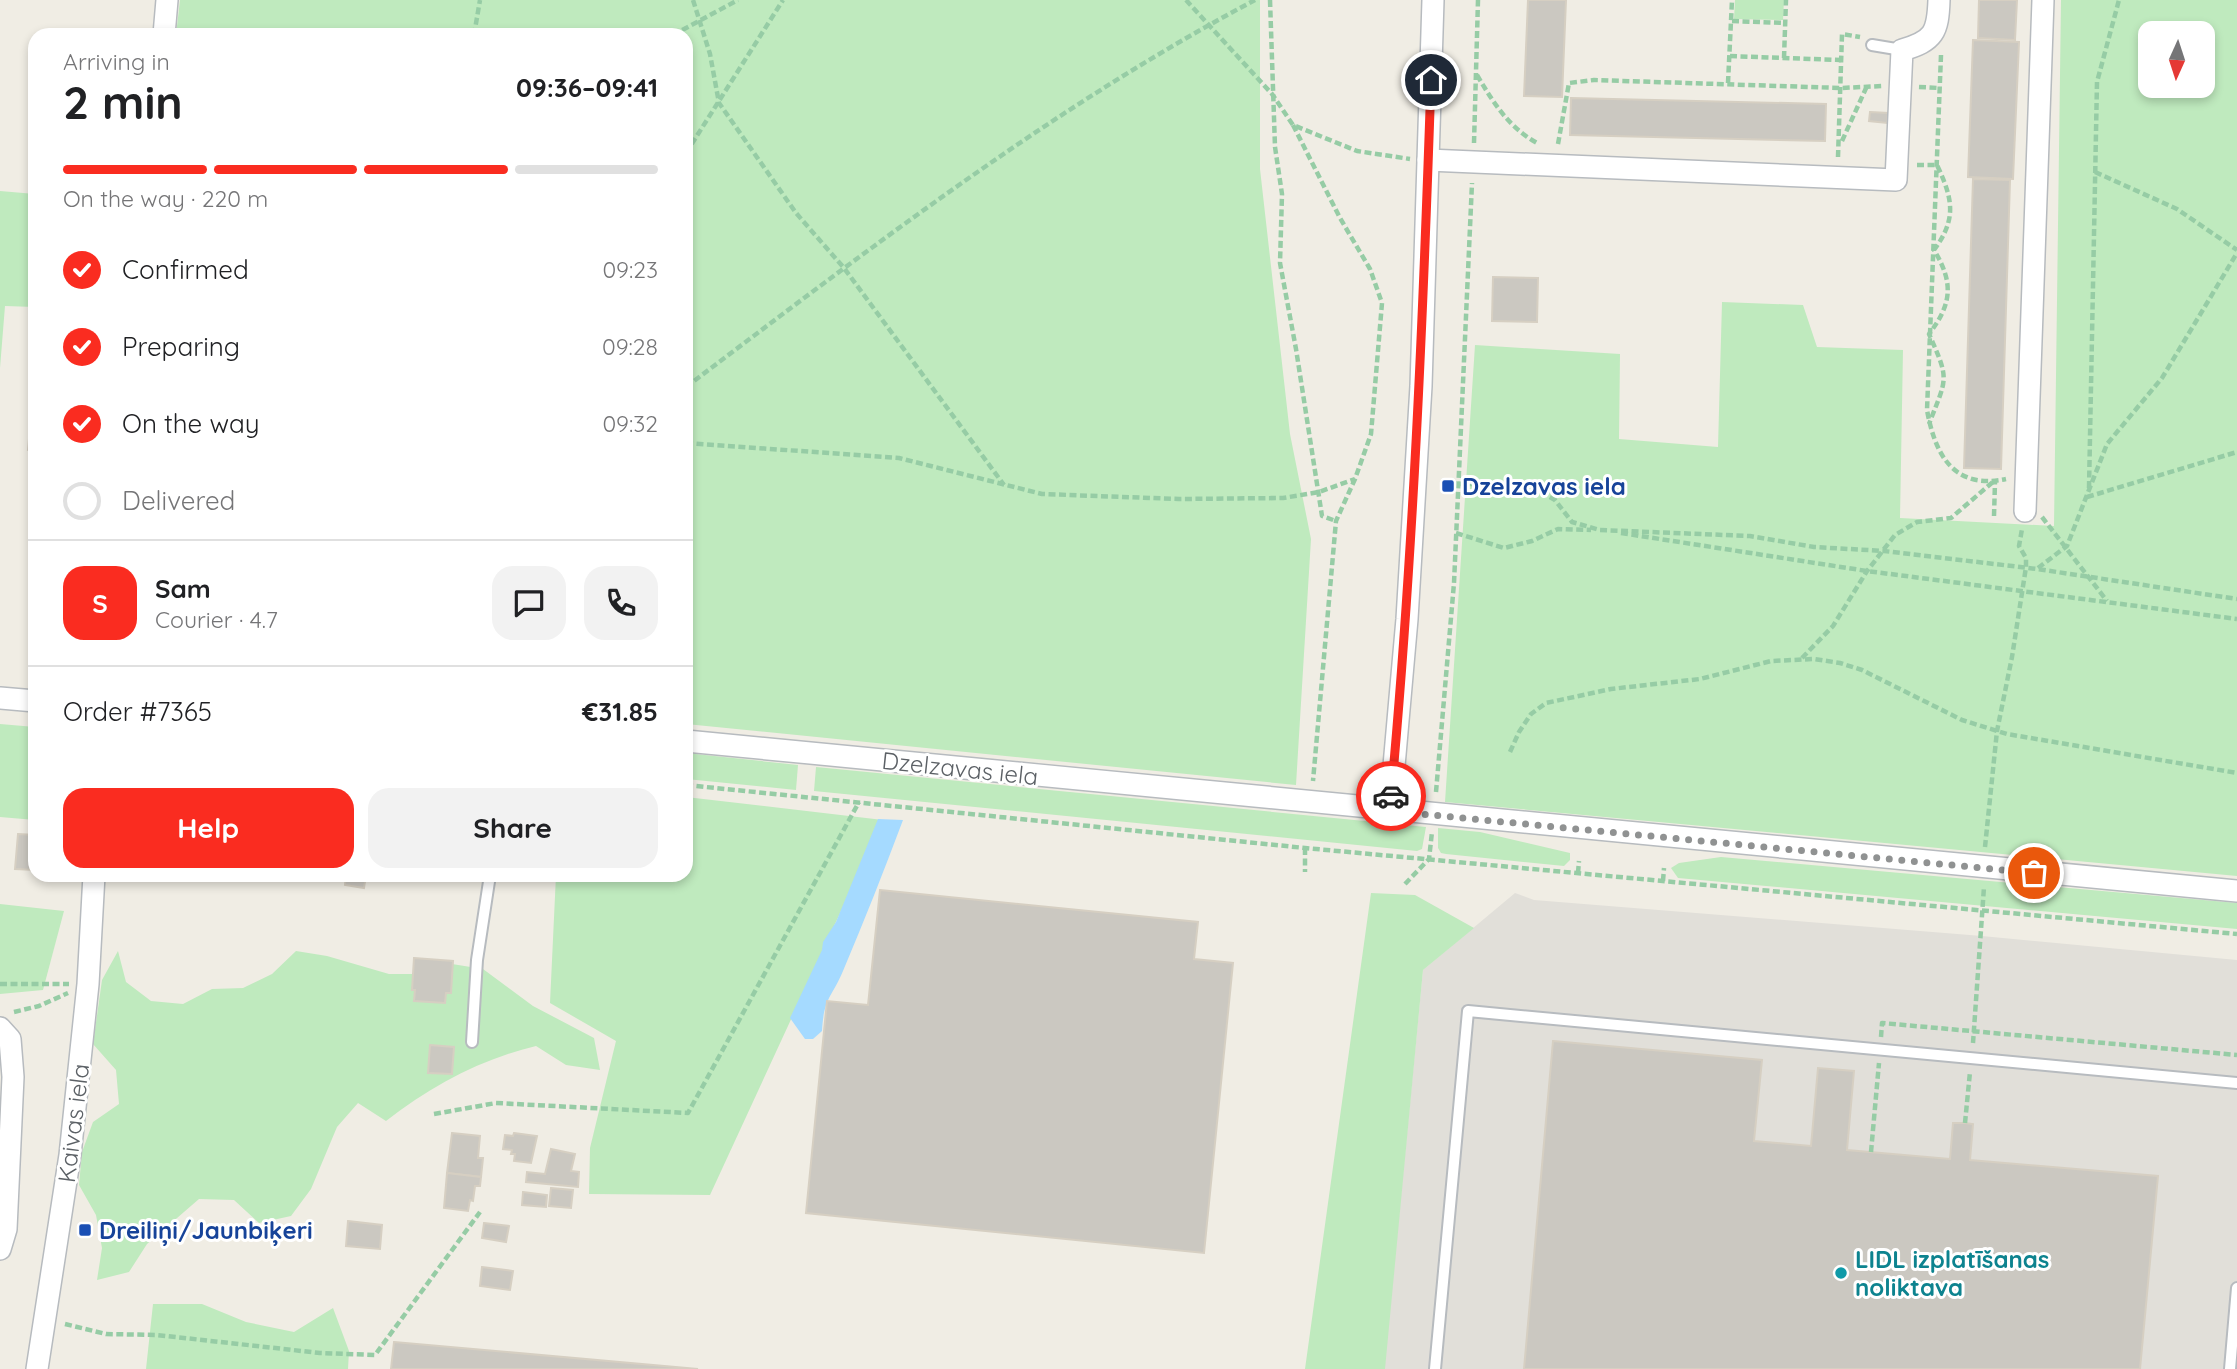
<!DOCTYPE html>
<html lang="en">
<head>
<meta charset="utf-8">
<style>
  body { margin:0; font-family:Quicksand,sans-serif; background:#f2f2f2; color:#202124; height:100vh; display:flex; flex-direction:column; font-size:26px; white-space:nowrap }
  * { box-sizing:border-box; margin:0 }
  p { font-size:23px; color:#757577 }
  .icon { flex:none; width:38px; height:38px; fill:none; stroke:currentColor; stroke-width:2; stroke-linecap:round; stroke-linejoin:round }
  .map { position:relative; flex:1; overflow:hidden }
  .sheet { position:absolute; left:28px; top:28px; width:665px; height:854px; display:flex; flex-direction:column; background:#fff; border-radius:21px; box-shadow:0 4px 10px #0003 }
  .sheet>* { flex:none }
  .needle { width:46px; rotate:183deg }
  .buttons { position:absolute; left:2138px; top:21px; display:grid; gap:14px }
  .buttons a { display:grid; place-items:center; width:77px; height:77px; border-radius:14px; background:#fff; box-shadow:0 4px 10px #0003; font-size:35px }
  .pin { position:absolute; display:grid; place-items:center; width:60px; height:60px; color:#fff; margin:-30px; border:4px solid #fff; border-radius:50%; box-shadow:0 2px 7px #0007 }
  .courier { position:absolute; display:grid; place-items:center; width:70px; height:70px; margin:-35px; border:5px solid #fa2c20; border-radius:50%; background:#fff; color:#222; box-shadow:0 2px 9px #0007 }
  .summary em { font-style:normal; font-weight:800 }
  .summary div { display:flex; flex-direction:column-reverse }
  .summary { display:flex; align-items:center; justify-content:space-between; height:119px; padding:0 35px }
  h1 { font-size:46px; font-weight:800; line-height:52px }
  .bar { display:grid; grid-template-columns:repeat(4,1fr); gap:10px 7px; align-content:center; height:84px; padding:0 35px }
  .bar i { height:9px; border-radius:5px; background:#e0e0e0 }
  .bar .active { background:#fa2c20 }
  .bar p { grid-column:span 4 }
  .line { display:flex; align-items:center; gap:18px; padding:0 35px; border-top:2px solid #e0e0e0 }
  .line div { flex:1 }
  .round { display:grid; place-items:center; flex:none; width:74px; height:74px; border-radius:21px; background:#f2f2f2 }
  ol { padding:0 35px; list-style:none }
  li { display:flex; align-items:center; gap:21px; height:77px }
  li p { margin-inline-start:auto }
  li .icon { padding:7px; border-radius:50%; background:#fa2c20; color:#fff; stroke-width:4 }
  li:last-child { color:#757577 }
  li i { width:38px; height:38px; border:4px solid #e0e0e0; border-radius:50% }
  .button { display:flex; gap:14px; margin-top:auto; padding:14px 35px }
  .button a { flex:1; height:80px; border-radius:21px; background:#fa2c20; color:#fff; font-size:28px; font-weight:800; line-height:80px; text-align:center }
  .button a+a { background:#f2f2f2; color:#202124 }
  .map>svg:first-child { display:block }
  .industrial { fill:#e1dfd9 }
  .green { fill:#bfeabe; fill-rule:evenodd }
  .water { fill:#a5daff }
  .building { fill:#cbc8c1; stroke:#d6cfc2; stroke-width:2 }
  .lines { fill:none; stroke-linecap:round; stroke-linejoin:round }
  .service-casing { stroke:#b7bbbf; stroke-width:14 }
  .minor-casing { stroke:#b7bbbf; stroke-width:24 }
  .path { stroke:#96cca5; stroke-width:4.5; stroke-dasharray:7 3.5; stroke-linecap:butt }
  .service { stroke:#fff; stroke-width:10 }
  .minor { stroke:#fff; stroke-width:21 }
  .done { stroke:#909292; stroke-width:7; stroke-dasharray:0 12.6 }
  .route { stroke:#fa2c20; stroke-width:9 }
  .transit-dot { fill:#1a4fb4; stroke:#fff; stroke-width:2.5 }
  .culture-dot { fill:#0f9aa8; stroke:#fff; stroke-width:2.5 }
  .labels { text-anchor:middle; dominant-baseline:central; stroke-width:6; stroke-linejoin:round; paint-order:stroke }
  .transit-label { font-size:24px; font-weight:bold; fill:#164399; stroke:#fff; text-anchor:start }
  .street-label { font-size:24px; fill:#5c6166; stroke:#fff }
  .culture-label { font-size:24px; font-weight:bold; fill:#0d838f; stroke:#fff; text-anchor:start }
</style>
</head>
<body>
<div class="map">
<svg width="2237" height="1369" viewBox="0 0 2237 1369">
  <rect width="100%" height="100%" fill="#f0ede4"/>
  <polygon class="industrial" points="1515,893 1534,900 1982,936 2237,960 2237,1369 1384,1369 1423,970"/>
  <g class="green">
    <polygon points="180,0 1260,0 1260,169 1290,434 1311,539 1296,785 686,724 686,35 176,35"/>
    <polygon points="1735,0 1784,0 1783,20 1734,19"/>
    <path d="M2061,0H2237V876L1445,802L1475,345L1620,354L1619,439L1718,447L1722,302L1803,305L1817,347L1903,350L1900,518L2054,526ZM2151,33H2203V86H2151Z"/>
    <polygon points="0,191 35,194 35,307 5,306 0,368"/>
    <polygon points="0,724 35,727 35,820 0,817"/>
    <polygon points="686,753 798,765 796,790 686,779"/>
    <polygon points="816,767 1426,827 1422,849 1417,851 814,791"/>
    <polygon points="686,797 883,820 710,1195 589,1194 590,1148 616,1041 550,1003 556,875 686,875"/>
    <polygon points="1438,828 1480,832 1570,853 1570,860 1564,866 1446,854 1441,853 1438,848"/>
    <polygon points="1721,857 2237,903 2237,929 1678,878 1671,868 1679,863"/>
    <polygon points="1371,893 1415,895 1474,928 1423,970 1385,1369 1305,1369"/>
    <polygon points="0,904 64,911 43,990 0,994"/>
    <path d="M118,951L126,982L151,1001L183,1004L212,989L243,988L272,974L296,951L327,956L389,974H420L452,964L483,969L533,1006L594,1038L600,1070L566,1065L536,1046C481,1059 431,1086 386,1121L358,1103L337,1127L311,1189L291,1216L259,1223L234,1200L199,1199L147,1244L129,1272L97,1280L102,1248L96,1215L79,1185L82,1152L93,1122L119,1104L116,1070L93,1044L102,980Z"/>
    <polygon points="153,1304 202,1304 246,1322 294,1332 333,1308 349,1351 348,1369 146,1369"/>
  </g>
  <path class="water" d="M878,819L903,820C884,871 864,921 843,971C831,999 824,997 822,1031L813,1039H805L790,1018L822,950L823,942L836,922Z"/>
  <g class="building">
    <polygon points="1528,0 1566,0 1562,97 1524,96"/>
    <polygon points="1979,0 2017,0 2015,40 1978,38"/>
    <polygon points="1973,40 2019,42 2013,179 1968,177"/>
    <polygon points="1571,98 1826,104 1825,141 1570,135"/>
    <polygon points="1870,112 1888,113 1887,123 1869,121"/>
    <polygon points="1973,179 2010,180 2001,469 1964,468"/>
    <polygon points="1493,277 1538,278 1537,322 1492,321"/>
    <polygon points="30,428 35,428 35,451 28,450"/>
    <polygon points="18,834 35,835 35,870 15,869"/>
    <polygon points="346,875 366,875 364,888 345,885"/>
    <polygon points="880,890 1198,922 1194,959 1233,963 1204,1253 806,1213 827,1001 868,1005"/>
    <polygon points="414,958 453,961 451,993 446,993 445,1003 414,1001 415,990 412,990"/>
    <polygon points="1553,1041 1762,1060 1754,1141 1811,1146 1818,1068 1854,1071 1847,1150 1950,1159 1953,1123 1965,1123 1973,1124 1970,1160 2158,1176 2140,1369 1524,1369"/>
    <polygon points="430,1045 454,1047 452,1074 428,1073"/>
    <polygon points="452,1133 480,1136 478,1158 483,1158 481,1177 447,1173"/>
    <polygon points="514,1133 537,1136 531,1163 514,1161 515,1154 511,1154 512,1150 503,1149 505,1135 513,1136"/>
    <polygon points="551,1149 575,1154 571,1171 579,1172 578,1187 526,1182 527,1172 545,1174"/>
    <polygon points="447,1173 481,1177 480,1186 475,1186 473,1201 470,1200 468,1211 444,1208"/>
    <polygon points="551,1188 573,1190 571,1208 549,1206"/>
    <polygon points="523,1192 547,1195 546,1207 522,1205"/>
    <polygon points="348,1221 382,1225 380,1249 346,1246"/>
    <polygon points="484,1223 509,1226 506,1242 482,1238"/>
    <polygon points="482,1267 513,1271 510,1290 480,1286"/>
    <polygon points="394,1342 698,1369 391,1369"/>
  </g>
  <g class="lines">
    <defs>
      <g id="service">
        <polyline points="1872,45 1902,50"/>
        <polyline points="472,1042 477,960 490,875"/>
        <polyline points="1435,1369 1468,1011 2237,1083"/>
        <polyline points="2230,1369 2237,1288"/>
      </g>
      <g id="minor">
        <polyline points="164,35 167,0"/>
        <path d="M1428,160L1896,180L1902,50C1934,41 1938,32 1939,0"/>
        <polyline points="2025,511 2043,0"/>
        <polyline points="0,698 35,701"/>
        <polyline points="686,741 2237,891"/>
        <polyline points="1390,811 1407,619 1421,386 1433,0"/>
        <polyline points="0,1028 10,1039 13,1077 6,1229 0,1249"/>
        <polyline points="37,1369 70,1155 88,984 94,875"/>
      </g>
    </defs>
    <use href="#service" class="service-casing"/>
    <use href="#minor" class="minor-casing"/>
    <g class="path">
      <polyline points="693,0 710,54 719,103 796,213 844,268 1004,485"/>
      <polyline points="1186,0 1272,94 1293,125 1357,151 1410,159"/>
      <polyline points="1270,0 1275,147 1282,194 1280,263 1296,349 1322,516 1336,521"/>
      <polyline points="1732,21 1785,23"/>
      <polyline points="474,35 480,0"/>
      <polyline points="673,35 738,0"/>
      <path d="M1941,55L1927,410C1935,454 1953,490 2006,479"/>
      <polyline points="1730,56 1841,60"/>
      <polyline points="1784,58 1786,0"/>
      <path d="M1477,75C1493,102 1508,127 1537,143"/>
      <polyline points="1728,83 1732,0"/>
      <polyline points="1919,87 1939,88"/>
      <polyline points="1293,125 1340,218 1370,269 1382,303 1371,434 1355,479 1336,521 1313,781"/>
      <polyline points="1842,141 1867,86"/>
      <polyline points="1474,143 1478,0"/>
      <polyline points="1558,144 1569,83 1594,80 1841,88 1882,86"/>
      <polyline points="686,153 783,0"/>
      <polyline points="1838,157 1842,34 1860,37"/>
      <path d="M1917,165H1937C1953,199 1957,219 1934,250C1954,283 1952,304 1929,334C1950,381 1947,377 1929,424"/>
      <polyline points="2095,172 2177,209 2237,250"/>
      <path d="M686,387C869,249 1053,107 1255,0"/>
      <polyline points="686,443 899,458 1042,494 1179,499 1283,498 1319,492 1355,479"/>
      <polyline points="1458,484 1511,484 1534,488 1555,500 1572,522 1600,530 1750,536 1814,547 1884,551 2037,569 2237,599"/>
      <polyline points="2089,488 2097,82 2119,0"/>
      <polyline points="2087,497 2237,452"/>
      <polyline points="1994,516 1995,482"/>
      <polyline points="2042,517 2107,601"/>
      <polyline points="1456,533 1504,548 1532,541 1558,529 1591,530"/>
      <polyline points="1621,533 1867,571 2237,619"/>
      <polyline points="2038,568 2067,546 2107,444 2162,378 2237,253"/>
      <polyline points="1802,658 1833,626 1867,571 1895,535 1917,522 1951,518 1994,481"/>
      <polyline points="1510,752 1519,732 1531,714 1546,703 1611,689 1700,679 1771,661 1814,659 1840,663 1862,670 1962,720 2007,734 2237,773"/>
      <polyline points="686,785 1305,848 2237,934"/>
      <polyline points="1436,792 1454,583 1472,183"/>
      <polyline points="1985,847 1997,731 2012,657 2026,567 2026,558 2019,546 2022,529"/>
      <polyline points="1305,848 1305,872"/>
      <polyline points="1578,873 1579,861"/>
      <polyline points="1663,881 1664,868"/>
      <polyline points="1405,884 1429,859 1432,832"/>
      <polyline points="0,984 69,984"/>
      <polyline points="14,1012 39,1006 68,993"/>
      <polyline points="1881,1037 1882,1023 2237,1055"/>
      <polyline points="1973,1043 1984,887"/>
      <polyline points="434,1114 496,1103 688,1113 859,802"/>
      <polyline points="1965,1123 1970,1072"/>
      <polyline points="1871,1152 1879,1063"/>
      <polyline points="65,1324 106,1334 157,1335 320,1353 375,1355 480,1212"/>
    </g>
    <use href="#service" class="service"/>
    <use href="#minor" class="minor"/>
  </g>
  <g class="lines">
    <polyline class="done" points="1391,796 1390,811 2034,873"/>
    <path class="route" d="M1391,796C1413,557 1423,319 1431,80"/>
  </g>
  <g class="transit-dot">
    <rect x="1441" y="479" width="14" height="14" rx="3.5"/>
    <rect x="78" y="1223" width="14" height="14" rx="3.5"/>
  </g>
  <circle class="culture-dot" cx="1841" cy="1273" r="7"/>
  <g class="labels">
    <g class="transit-label">
      <text x="1462" y="486">Dzelzavas iela</text>
      <text x="99" y="1230">Dreiliņi/Jaunbiķeri</text>
    </g>
    <g class="street-label">
      <text transform="translate(960 768) rotate(6)">Dzelzavas iela</text>
      <text transform="translate(73 1123) rotate(-83)">Kaivas iela</text>
    </g>
    <g class="culture-label">
      <text x="1855" y="1259">LIDL izplatīšanas<tspan x="1855" dy="28">noliktava</tspan></text>
    </g>
  </g>
</svg>
<div class="buttons">
<a><svg class="needle" viewBox="-14 -14 28 28"><path d="M0-13l5 13h-10z" fill="#e53935"/><path d="M0 13l5-13h-10z" fill="#757577"/></svg></a>
</div>
<div class="pin" style="left:2034px;top:873px;background:#ea580c"><svg class="icon" aria-label="bag" viewBox="0 0 24 24"><path d="M5 8h14l-1 12H6zM9 8a3 3 0 0 1 6 0"/></svg></div>
<div class="pin" style="left:1431px;top:80px;background:#1f2937"><svg class="icon" aria-label="home" viewBox="0 0 24 24"><path d="M3 11l9-7 9 7M6 9v11h12V9"/></svg></div>
<div class="courier" style="left:1391px;top:796px"><svg class="icon" aria-label="car" viewBox="0 0 24 24"><path d="M5 17H2v-5l4-1 3-4h7l3 4 3 1v5h-3M9 17h6M6 11h13"/><circle cx="7" cy="17" r="2"/><circle cx="17" cy="17" r="2"/></svg></div>
<section class="sheet">
<div class="summary"><div><h1>2 min</h1><p>Arriving in</p></div><em>09:36–09:41</em></div>
<div class="bar"><i class="active"></i><i class="active"></i><i class="active"></i><i></i><p>On the way · 220 m</p></div>
<ol>
<li><svg class="icon" aria-label="check" viewBox="0 0 24 24"><path d="M5 12l5 5 9-10"/></svg>Confirmed<p>09:23</p></li>
<li><svg class="icon" aria-label="check" viewBox="0 0 24 24"><path d="M5 12l5 5 9-10"/></svg>Preparing<p>09:28</p></li>
<li><svg class="icon" aria-label="check" viewBox="0 0 24 24"><path d="M5 12l5 5 9-10"/></svg>On the way<p>09:32</p></li>
<li><i></i>Delivered</li>
</ol>
<div class="line" style="height:126px"><b class="round" style="background:#fa2c20;color:#fff">S</b><div><b>Sam</b><p>Courier · 4.7</p></div><a class="round"><svg class="icon" aria-label="chat" viewBox="0 0 24 24"><path d="M4 5h16v11H9l-5 4z"/></svg></a><a class="round"><svg class="icon" aria-label="phone" viewBox="0 0 24 24"><path d="M5 4h4l2 5-3 2q2 4 5 5l2-3 5 2v4C11 20 4 13 5 4z"/></svg></a></div>
<div class="line" style="height:91px"><div>Order #7365</div><b>€31.85</b></div>
<div class="button"><a>Help</a><a>Share</a></div>
</section>
</div>
</body>
</html>
